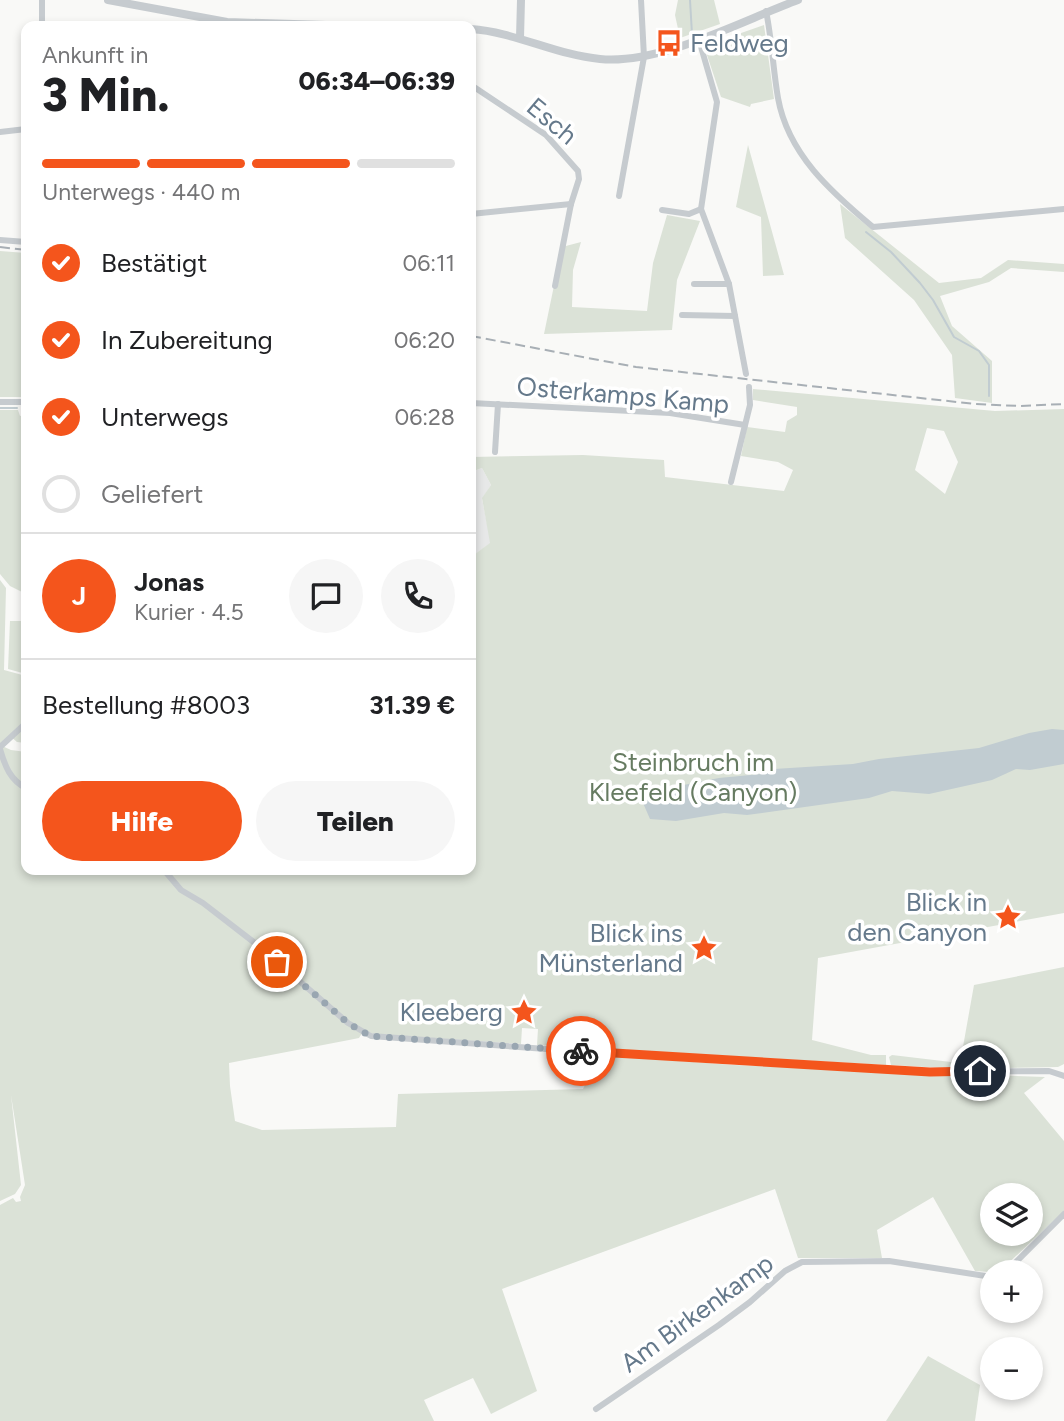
<!DOCTYPE html>
<html lang="de">
<head>
<meta charset="utf-8">
<style>
  body { margin:0; font-family:Figtree,sans-serif; background:#f6f6f6; color:#202124; height:100vh; display:flex; flex-direction:column; font-size:26px; white-space:nowrap }
  * { box-sizing:border-box; margin:0 }
  p { font-size:23px; color:#757577 }
  .icon { flex:none; width:38px; height:38px; fill:none; stroke:currentColor; stroke-width:2; stroke-linecap:round; stroke-linejoin:round }
  .map { position:relative; flex:1; overflow:hidden }
  .drawer { position:absolute; left:21px; top:21px; width:455px; height:854px; display:flex; flex-direction:column; background:#fff; border-radius:14px; box-shadow:0 4px 10px #0003 }
  .drawer>* { flex:none }
  .tools { position:absolute; left:980px; top:1183px; display:grid; gap:14px }
  .tools a { display:grid; place-items:center; width:63px; height:63px; border-radius:50%; background:#fff; box-shadow:0 4px 10px #0003; font-size:35px }
  .pin { position:absolute; display:grid; place-items:center; width:60px; height:60px; color:#fff; margin:-30px; border:4px solid #fff; border-radius:50%; box-shadow:0 2px 7px #0007 }
  .courier { position:absolute; display:grid; place-items:center; width:70px; height:70px; margin:-35px; border:5px solid #f4551c; border-radius:50%; background:#fff; color:#222; box-shadow:0 2px 9px #0007 }
  .overview em { font-style:normal; font-weight:800 }
  .overview div { display:flex; flex-direction:column-reverse }
  .overview { display:flex; align-items:center; justify-content:space-between; height:119px; padding:0 21px }
  h1 { font-size:46px; font-weight:800; line-height:52px }
  .bar { display:grid; grid-template-columns:repeat(4,1fr); gap:10px 7px; align-content:center; height:84px; padding:0 21px }
  .bar i { height:9px; border-radius:5px; background:#e0e0e0 }
  .bar .on { background:#f4551c }
  .bar p { grid-column:span 4 }
  .line { display:flex; align-items:center; gap:18px; padding:0 21px; border-top:2px solid #e0e0e0 }
  .line div { flex:1 }
  .round { display:grid; place-items:center; flex:none; width:74px; height:74px; border-radius:37px; background:#f6f6f6 }
  ol { padding:0 21px; list-style:none }
  li { display:flex; align-items:center; gap:21px; height:77px }
  li p { margin-inline-start:auto }
  li .icon { padding:7px; border-radius:50%; background:#f4551c; color:#fff; stroke-width:4 }
  li:last-child { color:#757577 }
  li i { width:38px; height:38px; border:4px solid #e0e0e0; border-radius:50% }
  .button { display:flex; gap:14px; margin-top:auto; padding:14px 21px }
  .button a { flex:1; height:80px; border-radius:42px; background:#f4551c; color:#fff; font-size:28px; font-weight:800; line-height:80px; text-align:center }
  .button a+a { background:#f6f6f6; color:#202124 }
  .map>svg:first-child { display:block }
  .built { fill:#e7e8e8 }
  .green { fill:#dbe2d7; fill-rule:evenodd }
  .water { fill:#c1ccd1 }
  .lines { fill:none; stroke-linecap:round; stroke-linejoin:round }
  .stream { stroke:#c1ccd1; stroke-width:2 }
  .minor { stroke:#c6cbcf; stroke-width:6 }
  .tertiary { stroke:#c6cbcf; stroke-width:8 }
  .rail { stroke:#a8afb5; stroke-width:2; stroke-dasharray:10 5; stroke-linecap:butt }
  .done { stroke:#99a6b1; stroke-width:7; stroke-dasharray:0 12.6 }
  .route { stroke:#f4551c; stroke-width:9 }
  .labels { text-anchor:middle; dominant-baseline:central; stroke-width:7; stroke-linejoin:round; paint-order:stroke }
  .poi-label { font-size:26px; fill:#65798b; stroke:#fff; text-anchor:end }
  .street-label { font-size:26px; fill:#65798b; stroke:#fff }
  .park-label { font-size:26px; fill:#667b61; stroke:#fff }
</style>
</head>
<body>
<div class="map">
<svg width="1064" height="1421" viewBox="0 0 1064 1421">
  <rect width="100%" height="100%" fill="#f9f9f7"/>
  <polygon class="built" points="482,468 491,485 482,499 491,543 471,557 471,472"/>
  <g class="green">
    <polygon points="678,0 714,0 720,24 680,38 675,15"/>
    <polygon points="764,25 774,99 751,104 750,107 721,97 704,46"/>
    <polygon points="748,145 784,275 763,276 761,217 736,207"/>
    <polygon points="840,204 939,283 981,278 1008,260 1064,264 1064,272 1011,268 989,282 940,296 952,326 992,361 992,403 955,398 952,355 914,300 845,238"/>
    <polygon points="667,215 700,221 677,280 672,330 544,334 562,247 581,242 573,270 572,307 647,311 653,263"/>
    <polygon points="0,251 26,253 26,397 0,397"/>
    <path d="M753,389L995,411L1064,409V913L818,958L812,1040L871,1055H886V1065L537,1045L538,1029L522,1028L521,1044L374,1034L364,1030L359,1038L349,1040L229,1063L230,1086L235,1121L262,1130L396,1127L398,1094L583,1089L599,1055L734,1065L1045,1077L1024,1093L1064,1141V1211L1001,1270L990,1272L975,1271L933,1197L877,1230L882,1258H798L775,1189L502,1289L537,1391L491,1414L473,1378L424,1400L434,1421H0V1205L13,1198L16,1202L21,1201L20,1197L25,1185L11,1095L21,1185L15,1194L0,1201V580L6,588L4,670L26,676V743L17,742L10,736L0,745L11,750L26,752V870H471V557L490,543L482,498L491,485L482,468L471,472V457L583,455L664,460L665,477L784,491L793,470L778,462L741,456L747,427L785,432L787,421L797,415V407L753,400ZM927,428L944,431L958,462L945,494L915,470ZM992,1195H1031V1234H992Z"/>
    <polygon points="0,410 18,410 20,416 23,415 23,410 26,410 26,597 24,593 10,586 0,574"/>
    <polygon points="10,621 26,621 26,674 8,669"/>
    <polygon points="1064,967 1064,1064 1058,1067 959,1069 891,1065 889,1057 892,1055 951,1062 961,1058 974,985"/>
    <polygon points="928,1356 980,1385 975,1421 886,1421"/>
  </g>
  <polygon class="water" points="1052,729 1064,730 1064,764 1030,770 1016,769 992,780 929,794 892,791 869,798 747,815 724,813 676,821 650,819 643,803 647,783 652,788 658,790 719,778 761,774 774,769 853,764 879,759 979,748 1029,733"/>
  <g class="lines">
    <g class="stream">
      <polyline points="690,0 692,34"/>
      <polyline points="866,232 891,252 920,283 933,300 954,337 979,351 989,365 989,396"/>
      <polyline points="0,408 17,408"/>
      <polyline points="25,408 26,408"/>
    </g>
    <g class="minor">
      <path d="M766,11C772,40 773,69 778,98C788,154 831,192 873,227L1064,209"/>
      <polyline points="42,26 42,0"/>
      <polyline points="699,40 717,102 701,209 729,284 746,374"/>
      <polyline points="471,85 546,135 578,171 579,179 571,204 555,286"/>
      <polyline points="0,132 26,129"/>
      <polyline points="619,196 644,57 641,0"/>
      <polyline points="662,210 689,214 701,209"/>
      <polyline points="471,214 571,204"/>
      <polyline points="0,240 26,242"/>
      <polyline points="694,284 729,284"/>
      <polyline points="682,315 735,316"/>
      <polyline points="0,402 26,402"/>
      <polyline points="471,403 670,413 745,425"/>
      <polyline points="495,452 498,404"/>
      <polyline points="731,482 750,405 749,387"/>
      <polyline points="0,747 26,723"/>
      <path d="M0,749C5,766 10,780 26,788"/>
      <polyline points="164,870 181,890 203,903 260,947 348,1023 371,1036 546,1049 930,1072 1049,1071 1064,1076"/>
      <polyline points="1006,1272 1064,1214"/>
      <polyline points="596,1409 719,1325 750,1302 785,1271 802,1262 889,1261 992,1277"/>
    </g>
    <g class="tertiary">
      <polyline points="108,0 227,22 358,26"/>
      <path d="M471,29C515,32 556,55 600,59C660,65 741,21 798,0"/>
      <polyline points="520,38 521,0"/>
    </g>
    <g class="rail">
      <polyline points="0,247 26,250"/>
      <polyline points="471,336 636,367 975,404 1019,406 1064,404"/>
    </g>
  </g>
  <g class="lines">
    <polyline class="done" points="277,962 348,1023 370,1036 581,1051"/>
    <polyline class="route" points="581,1051 930,1072 980,1071"/>
  </g>
  <defs>
    <symbol id="bus-bare" viewBox="-9 -9 18 18"><path d="M-5-6H5V4H4V6H2V4H-2V6H-4V4H-5ZM-3.5-4V0h7V-4ZM-3.5 1.2v1.5H-2V1.2ZM2 1.2v1.5H3.5V1.2Z" fill="#f4551c" stroke="#fff" stroke-width="2.5" paint-order="stroke"/></symbol>
    <symbol id="sight-bare" viewBox="-9 -9 18 18"><path d="M0-6L1.8-2.2L6-1.7L2.9 1.2L3.7 5.4L0 3.3L-3.7 5.4L-2.9 1.2L-6-1.7L-1.8-2.2Z" fill="#f4551c" stroke="#fff" stroke-width="2.5" paint-order="stroke"/></symbol>
  </defs>
  <g fill-rule="evenodd">
    <use href="#bus-bare" x="650" y="24" width="38" height="38"/>
    <use href="#sight-bare" x="989" y="898" width="38" height="38"/>
    <use href="#sight-bare" x="685" y="929" width="38" height="38"/>
    <use href="#sight-bare" x="505" y="993" width="38" height="38"/>
  </g>
  <g class="labels">
    <g class="poi-label">
      <text x="690" y="43" text-anchor="start">Feldweg</text>
      <text x="987" y="902">Blick in<tspan x="987" dy="30">den Canyon</tspan></text>
      <text x="683" y="933">Blick ins<tspan x="683" dy="30">Münsterland</tspan></text>
      <text x="503" y="1012">Kleeberg</text>
    </g>
    <g class="street-label">
      <text transform="translate(552 121) rotate(40)">Esch</text>
      <text transform="translate(623 395) rotate(5)">Osterkamps Kamp</text>
      <text transform="translate(697 1313) rotate(-36)">Am Birkenkamp</text>
    </g>
    <g class="park-label">
      <text x="693" y="762">Steinbruch im<tspan x="693" dy="30">Kleefeld (Canyon)</tspan></text>
    </g>
  </g>
</svg>
<div class="tools">
<a><svg class="icon" aria-label="layers" viewBox="0 0 24 24"><path d="M12 4l9 5-9 5-9-5zM3 14l9 5 9-5"/></svg></a>
<a>+</a>
<a>−</a>
</div>
<div class="pin" style="left:277px;top:962px;background:#ea580c"><svg class="icon" aria-label="bag" viewBox="0 0 24 24"><path d="M5 8h14l-1 12H6zM9 8a3 3 0 0 1 6 0"/></svg></div>
<div class="pin" style="left:980px;top:1071px;background:#1f2937"><svg class="icon" aria-label="home" viewBox="0 0 24 24"><path d="M3 11l9-7 9 7M6 9v11h12V9"/></svg></div>
<div class="courier" style="left:581px;top:1051px"><svg class="icon" aria-label="bike" viewBox="0 0 24 24"><circle cx="6" cy="16" r="4"/><circle cx="18" cy="16" r="4"/><path d="M6 16l4-8h5l3 8M10 8l3 8H6M13 5h3"/></svg></div>
<section class="drawer">
<div class="overview"><div><h1>3 Min.</h1><p>Ankunft in</p></div><em>06:34–06:39</em></div>
<div class="bar"><i class="on"></i><i class="on"></i><i class="on"></i><i></i><p>Unterwegs · 440 m</p></div>
<ol>
<li><svg class="icon" aria-label="check" viewBox="0 0 24 24"><path d="M5 12l5 5 9-10"/></svg>Bestätigt<p>06:11</p></li>
<li><svg class="icon" aria-label="check" viewBox="0 0 24 24"><path d="M5 12l5 5 9-10"/></svg>In Zubereitung<p>06:20</p></li>
<li><svg class="icon" aria-label="check" viewBox="0 0 24 24"><path d="M5 12l5 5 9-10"/></svg>Unterwegs<p>06:28</p></li>
<li><i></i>Geliefert</li>
</ol>
<div class="line" style="height:126px"><b class="round" style="background:#f4551c;color:#fff">J</b><div><b>Jonas</b><p>Kurier · 4.5</p></div><a class="round"><svg class="icon" aria-label="chat" viewBox="0 0 24 24"><path d="M4 5h16v11H9l-5 4z"/></svg></a><a class="round"><svg class="icon" aria-label="phone" viewBox="0 0 24 24"><path d="M5 4h4l2 5-3 2q2 4 5 5l2-3 5 2v4C11 20 4 13 5 4z"/></svg></a></div>
<div class="line" style="height:91px"><div>Bestellung #8003</div><b>31.39 €</b></div>
<div class="button"><a>Hilfe</a><a>Teilen</a></div>
</section>
</div>
</body>
</html>
